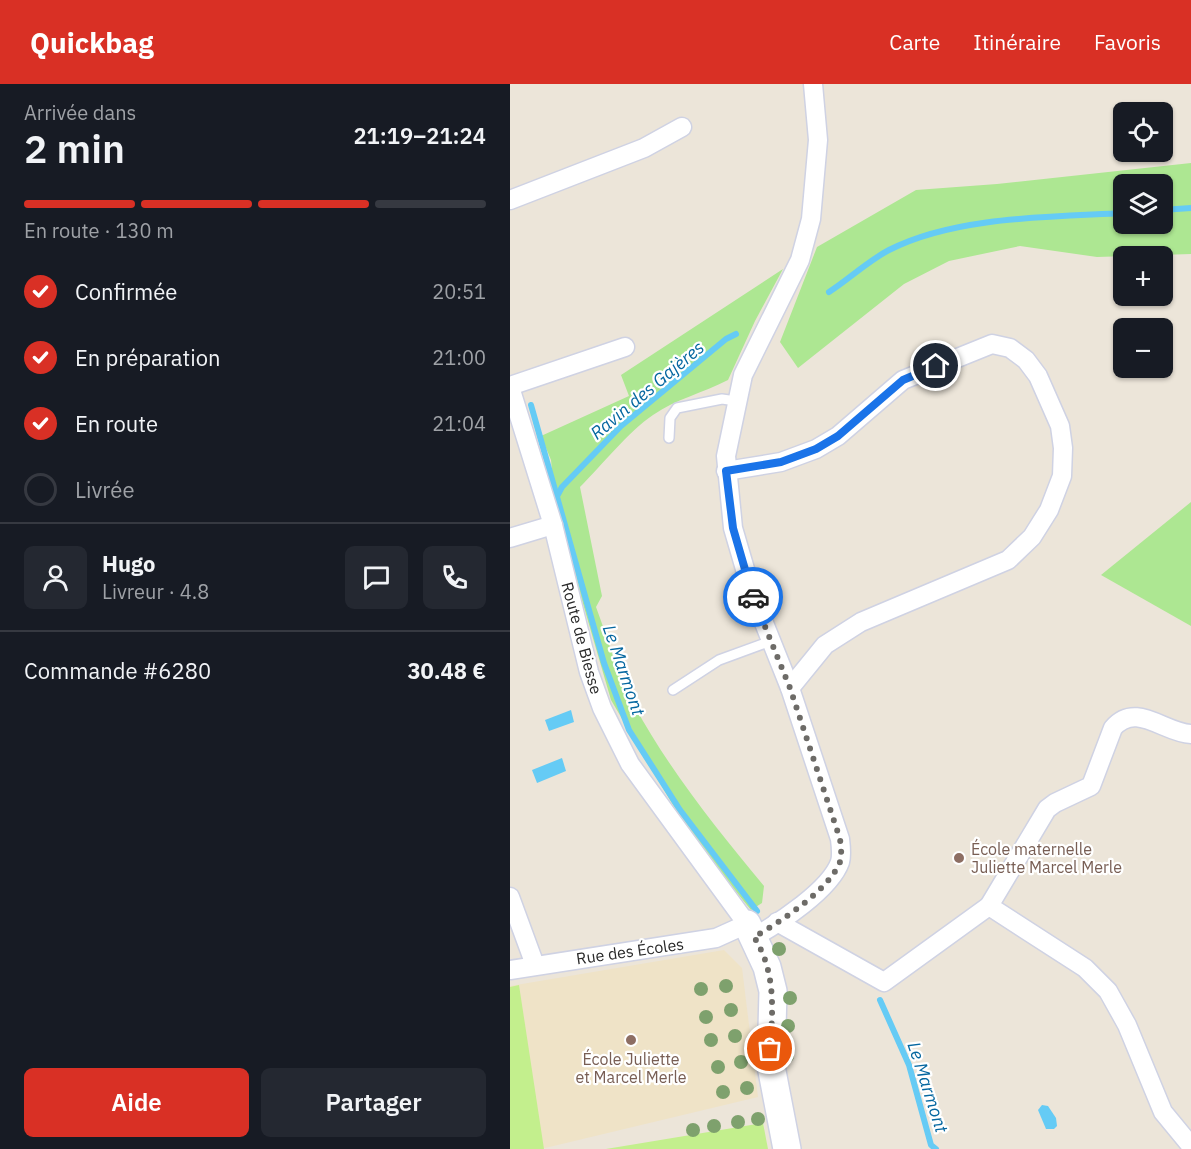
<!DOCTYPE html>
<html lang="fr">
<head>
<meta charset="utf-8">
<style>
  body { margin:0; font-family:"IBM Plex Sans",sans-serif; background:#242831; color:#f1f3f6; height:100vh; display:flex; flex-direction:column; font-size:22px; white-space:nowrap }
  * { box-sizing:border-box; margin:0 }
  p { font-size:20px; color:#9ea1a6 }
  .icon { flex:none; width:33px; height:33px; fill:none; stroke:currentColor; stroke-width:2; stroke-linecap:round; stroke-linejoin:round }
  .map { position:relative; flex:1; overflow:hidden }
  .drawer { display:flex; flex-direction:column; background:#171b24; width:510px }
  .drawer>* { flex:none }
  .fabs { position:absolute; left:603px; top:18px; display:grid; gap:12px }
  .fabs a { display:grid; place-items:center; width:60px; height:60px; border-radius:9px; background:#171b24; box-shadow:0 2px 4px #0004; font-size:30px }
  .pin { position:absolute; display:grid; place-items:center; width:51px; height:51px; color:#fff; margin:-26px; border:3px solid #fff; border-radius:50%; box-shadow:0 2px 6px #0007 }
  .courier { position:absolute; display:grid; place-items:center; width:60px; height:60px; margin:-30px; border:4px solid #1a73e8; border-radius:50%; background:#fff; color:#222; box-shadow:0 2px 8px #0007 }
  .headline em { font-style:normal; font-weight:600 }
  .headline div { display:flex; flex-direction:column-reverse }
  .headline { display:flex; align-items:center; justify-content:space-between; height:102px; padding:0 24px }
  h1 { font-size:39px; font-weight:600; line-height:45px }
  .bar { display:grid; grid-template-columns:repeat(4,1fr); gap:9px 6px; align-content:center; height:72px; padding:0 24px }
  .bar i { height:8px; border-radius:4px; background:#363941 }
  .bar .current { background:#d93025 }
  .bar p { grid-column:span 4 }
  .line { display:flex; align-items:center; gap:15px; padding:0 24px; border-top:2px solid #363941 }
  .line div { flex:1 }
  .round { display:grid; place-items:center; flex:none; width:63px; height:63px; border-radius:9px; background:#242831 }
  ol { padding:0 24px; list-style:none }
  li { display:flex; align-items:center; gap:18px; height:66px }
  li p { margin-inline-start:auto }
  li .icon { padding:6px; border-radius:50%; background:#d93025; color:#fff; stroke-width:4 }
  li:last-child { color:#9ea1a6 }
  li i { width:33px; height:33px; border:3px solid #363941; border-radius:50% }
  .button { display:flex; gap:12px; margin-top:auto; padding:12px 24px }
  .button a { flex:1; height:69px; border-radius:9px; background:#d93025; color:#fff; font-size:24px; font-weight:600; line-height:69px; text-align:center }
  .button a+a { background:#242831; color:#f1f3f6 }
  header { display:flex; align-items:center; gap:36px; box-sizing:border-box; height:84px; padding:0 30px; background:#d93025; color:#fff }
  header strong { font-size:28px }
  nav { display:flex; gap:33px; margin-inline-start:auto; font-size:21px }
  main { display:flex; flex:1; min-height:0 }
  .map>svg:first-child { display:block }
  .education { fill:#efe3c7 }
  .green { fill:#ade792; fill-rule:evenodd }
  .pitch { fill:#c3ef8d }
  .water { fill:#65cbf5 }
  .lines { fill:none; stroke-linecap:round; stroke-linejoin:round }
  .stream { stroke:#65cbf5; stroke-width:6 }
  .lane-casing { stroke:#cfd2e3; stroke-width:12 }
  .street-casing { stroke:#cfd2e3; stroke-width:21 }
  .secondary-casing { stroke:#cfd2e3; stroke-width:30 }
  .lane { stroke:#fff; stroke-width:9 }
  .street { stroke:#fff; stroke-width:18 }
  .secondary { stroke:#fff; stroke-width:27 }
  .tree { fill:#7ea16d }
  .done { stroke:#6d6b67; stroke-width:6; stroke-dasharray:0 10.8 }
  .route { stroke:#1a73e8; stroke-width:8 }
  .education-dot { fill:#8d6e63; stroke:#fff; stroke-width:2 }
  .labels { text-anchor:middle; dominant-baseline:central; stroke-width:4.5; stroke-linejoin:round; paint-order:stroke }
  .street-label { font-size:16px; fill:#292929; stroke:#fff }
  .education-label { font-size:16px; fill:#785e54; stroke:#fff; text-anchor:start }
  .water-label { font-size:18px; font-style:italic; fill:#0567a0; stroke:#fff }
</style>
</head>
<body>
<header>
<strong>Quickbag</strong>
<nav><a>Carte</a><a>Itinéraire</a><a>Favoris</a></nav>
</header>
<main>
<section class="drawer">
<div class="headline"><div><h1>2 min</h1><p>Arrivée dans</p></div><em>21:19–21:24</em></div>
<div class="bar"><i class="current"></i><i class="current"></i><i class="current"></i><i></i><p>En route · 130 m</p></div>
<ol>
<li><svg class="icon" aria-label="check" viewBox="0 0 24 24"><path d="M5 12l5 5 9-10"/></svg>Confirmée<p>20:51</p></li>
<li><svg class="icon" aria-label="check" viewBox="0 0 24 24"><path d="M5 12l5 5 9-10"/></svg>En préparation<p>21:00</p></li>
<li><svg class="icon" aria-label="check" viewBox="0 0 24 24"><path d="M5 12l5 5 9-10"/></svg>En route<p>21:04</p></li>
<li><i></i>Livrée</li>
</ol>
<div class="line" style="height:108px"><a class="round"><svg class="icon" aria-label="person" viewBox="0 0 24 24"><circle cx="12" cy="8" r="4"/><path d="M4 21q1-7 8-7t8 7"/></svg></a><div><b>Hugo</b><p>Livreur · 4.8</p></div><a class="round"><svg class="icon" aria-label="chat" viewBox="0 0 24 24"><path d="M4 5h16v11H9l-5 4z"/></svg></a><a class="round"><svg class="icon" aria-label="phone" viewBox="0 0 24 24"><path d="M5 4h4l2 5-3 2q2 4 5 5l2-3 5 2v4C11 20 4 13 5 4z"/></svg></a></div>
<div class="line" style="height:78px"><div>Commande #6280</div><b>30.48 €</b></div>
<div class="button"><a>Aide</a><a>Partager</a></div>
</section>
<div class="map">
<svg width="681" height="1065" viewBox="0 0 681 1065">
  <rect width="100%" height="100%" fill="#ece5d9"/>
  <polygon class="education" points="214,866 232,884 248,1013 31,1065 0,1065 0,902"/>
  <g class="green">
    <path d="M681,79V170L587,173L510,162L439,177L394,200L288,284L270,258L307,163L406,106L487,100ZM614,100H652V140H614Z"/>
    <path d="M273,185L245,237L218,296C193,309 166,315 143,331C119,347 91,382 70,403L92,512L86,523C98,555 108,591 124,621C160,687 206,744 254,802L252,819L241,826L183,755L101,616L46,427L41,376L31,352L119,312L111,291Z"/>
    <polygon points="681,418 681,542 591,491"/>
  </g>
  <g class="pitch">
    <polygon points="9,901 34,1065 0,1065 0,903"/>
    <polygon points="253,1039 258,1065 96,1065"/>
  </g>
  <g class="water">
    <polygon points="61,626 64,638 39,647 35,636"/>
    <polygon points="52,674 56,687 27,699 22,686"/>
    <polygon points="532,1021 538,1022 546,1034 547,1042 544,1045 536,1045 528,1026"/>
  </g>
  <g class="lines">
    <g class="stream">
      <polyline points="652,126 681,124"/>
      <path d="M319,208C339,195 358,177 379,166C445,132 541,133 614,129"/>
      <polyline points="21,321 94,579 119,646 170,726 247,827"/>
      <polyline points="46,414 52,403 111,342 216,255 226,250"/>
      <polyline points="370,916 399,981 421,1061 426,1065"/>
    </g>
    <defs>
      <g id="lane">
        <polyline points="159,354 160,334 167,324 212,315 226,317"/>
        <polyline points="163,606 209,576 261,557"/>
      </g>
      <g id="street">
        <polyline points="0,116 134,64 172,43"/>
        <polyline points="0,302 115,263"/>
        <polyline points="0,303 43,441 79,588 92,624 120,680 237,840 206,854 0,886"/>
        <polyline points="216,387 271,378 306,365 328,352 393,296 482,260 500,264 516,276 528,292 550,342 553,364 552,392 539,426 522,453 498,476 351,538 315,561 280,604"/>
        <polyline points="0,454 43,441"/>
        <polyline points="0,813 25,881"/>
        <path d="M479,822L537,725L545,719L581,702L603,644C626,617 654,649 681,650"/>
        <polyline points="267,838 374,898 479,822 575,884 598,907 617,941 653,1028 681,1062"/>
        <path d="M244,853C269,839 320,806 330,778C332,771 331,763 330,755L280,604L242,509L223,444L216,372L233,291L290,176L301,135L308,56L303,0"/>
      </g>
      <polyline id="secondary" points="237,840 257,883 263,907 261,982 277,1065"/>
    </defs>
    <use href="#lane" class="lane-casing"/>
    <use href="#street" class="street-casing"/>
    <use href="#secondary" class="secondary-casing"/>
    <use href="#lane" class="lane"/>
    <use href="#street" class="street"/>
    <use href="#secondary" class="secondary"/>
  </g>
  <g class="tree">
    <circle cx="269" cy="865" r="7"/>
    <circle cx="216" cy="902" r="7"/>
    <circle cx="191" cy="905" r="7"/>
    <circle cx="280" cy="914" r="7"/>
    <circle cx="221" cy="926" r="7"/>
    <circle cx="196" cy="933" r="7"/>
    <circle cx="278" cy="942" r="7"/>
    <circle cx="225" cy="952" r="7"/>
    <circle cx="201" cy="956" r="7"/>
    <circle cx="277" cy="972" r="7"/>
    <circle cx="231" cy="978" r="7"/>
    <circle cx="208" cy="983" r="7"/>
    <circle cx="237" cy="1004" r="7"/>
    <circle cx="213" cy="1008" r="7"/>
    <circle cx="248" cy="1035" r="7"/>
    <circle cx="228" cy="1038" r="7"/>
    <circle cx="204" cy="1042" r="7"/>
    <circle cx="183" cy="1046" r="7"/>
  </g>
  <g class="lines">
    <path class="done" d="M243,513L280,604L330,755C331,763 332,771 330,778C320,805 269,839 244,853C266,888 263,925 260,965"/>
    <polyline class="route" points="243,513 223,444 216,387 271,378 306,365 328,352 393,296 426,282"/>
  </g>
  <g class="education-dot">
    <circle cx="449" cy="774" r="6"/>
    <circle cx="121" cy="956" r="6"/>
  </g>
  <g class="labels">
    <g class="street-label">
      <text transform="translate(72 554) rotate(75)">Route de Biesse</text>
      <text transform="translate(120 867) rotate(-8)">Rue des Écoles</text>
    </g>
    <g class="education-label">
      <text x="461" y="765">École maternelle<tspan x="461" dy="18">Juliette Marcel Merle</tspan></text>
      <text x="121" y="975" text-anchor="middle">École Juliette<tspan x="121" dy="18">et Marcel Merle</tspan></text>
    </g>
    <g class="water-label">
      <text transform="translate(137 306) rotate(-40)">Ravin des Gajères</text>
      <text transform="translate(114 586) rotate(71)">Le Marmont</text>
      <text transform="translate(418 1003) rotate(72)">Le Marmont</text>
    </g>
  </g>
</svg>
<div class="fabs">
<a><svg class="icon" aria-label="locate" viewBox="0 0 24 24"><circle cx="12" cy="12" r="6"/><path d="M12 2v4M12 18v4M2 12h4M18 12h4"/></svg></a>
<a><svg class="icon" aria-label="layers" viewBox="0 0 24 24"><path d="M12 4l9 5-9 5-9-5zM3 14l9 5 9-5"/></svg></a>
<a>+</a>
<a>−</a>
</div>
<div class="pin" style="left:260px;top:965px;background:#ea580c"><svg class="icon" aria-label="bag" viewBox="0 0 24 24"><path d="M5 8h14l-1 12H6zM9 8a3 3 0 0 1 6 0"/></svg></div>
<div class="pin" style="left:426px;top:282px;background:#1f2937"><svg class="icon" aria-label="home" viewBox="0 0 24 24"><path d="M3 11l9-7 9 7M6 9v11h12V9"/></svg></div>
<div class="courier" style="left:243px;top:513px"><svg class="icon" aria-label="car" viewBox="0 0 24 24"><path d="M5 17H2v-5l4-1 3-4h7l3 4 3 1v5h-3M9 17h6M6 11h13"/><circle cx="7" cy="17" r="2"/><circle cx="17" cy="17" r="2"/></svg></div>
</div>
</main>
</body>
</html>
